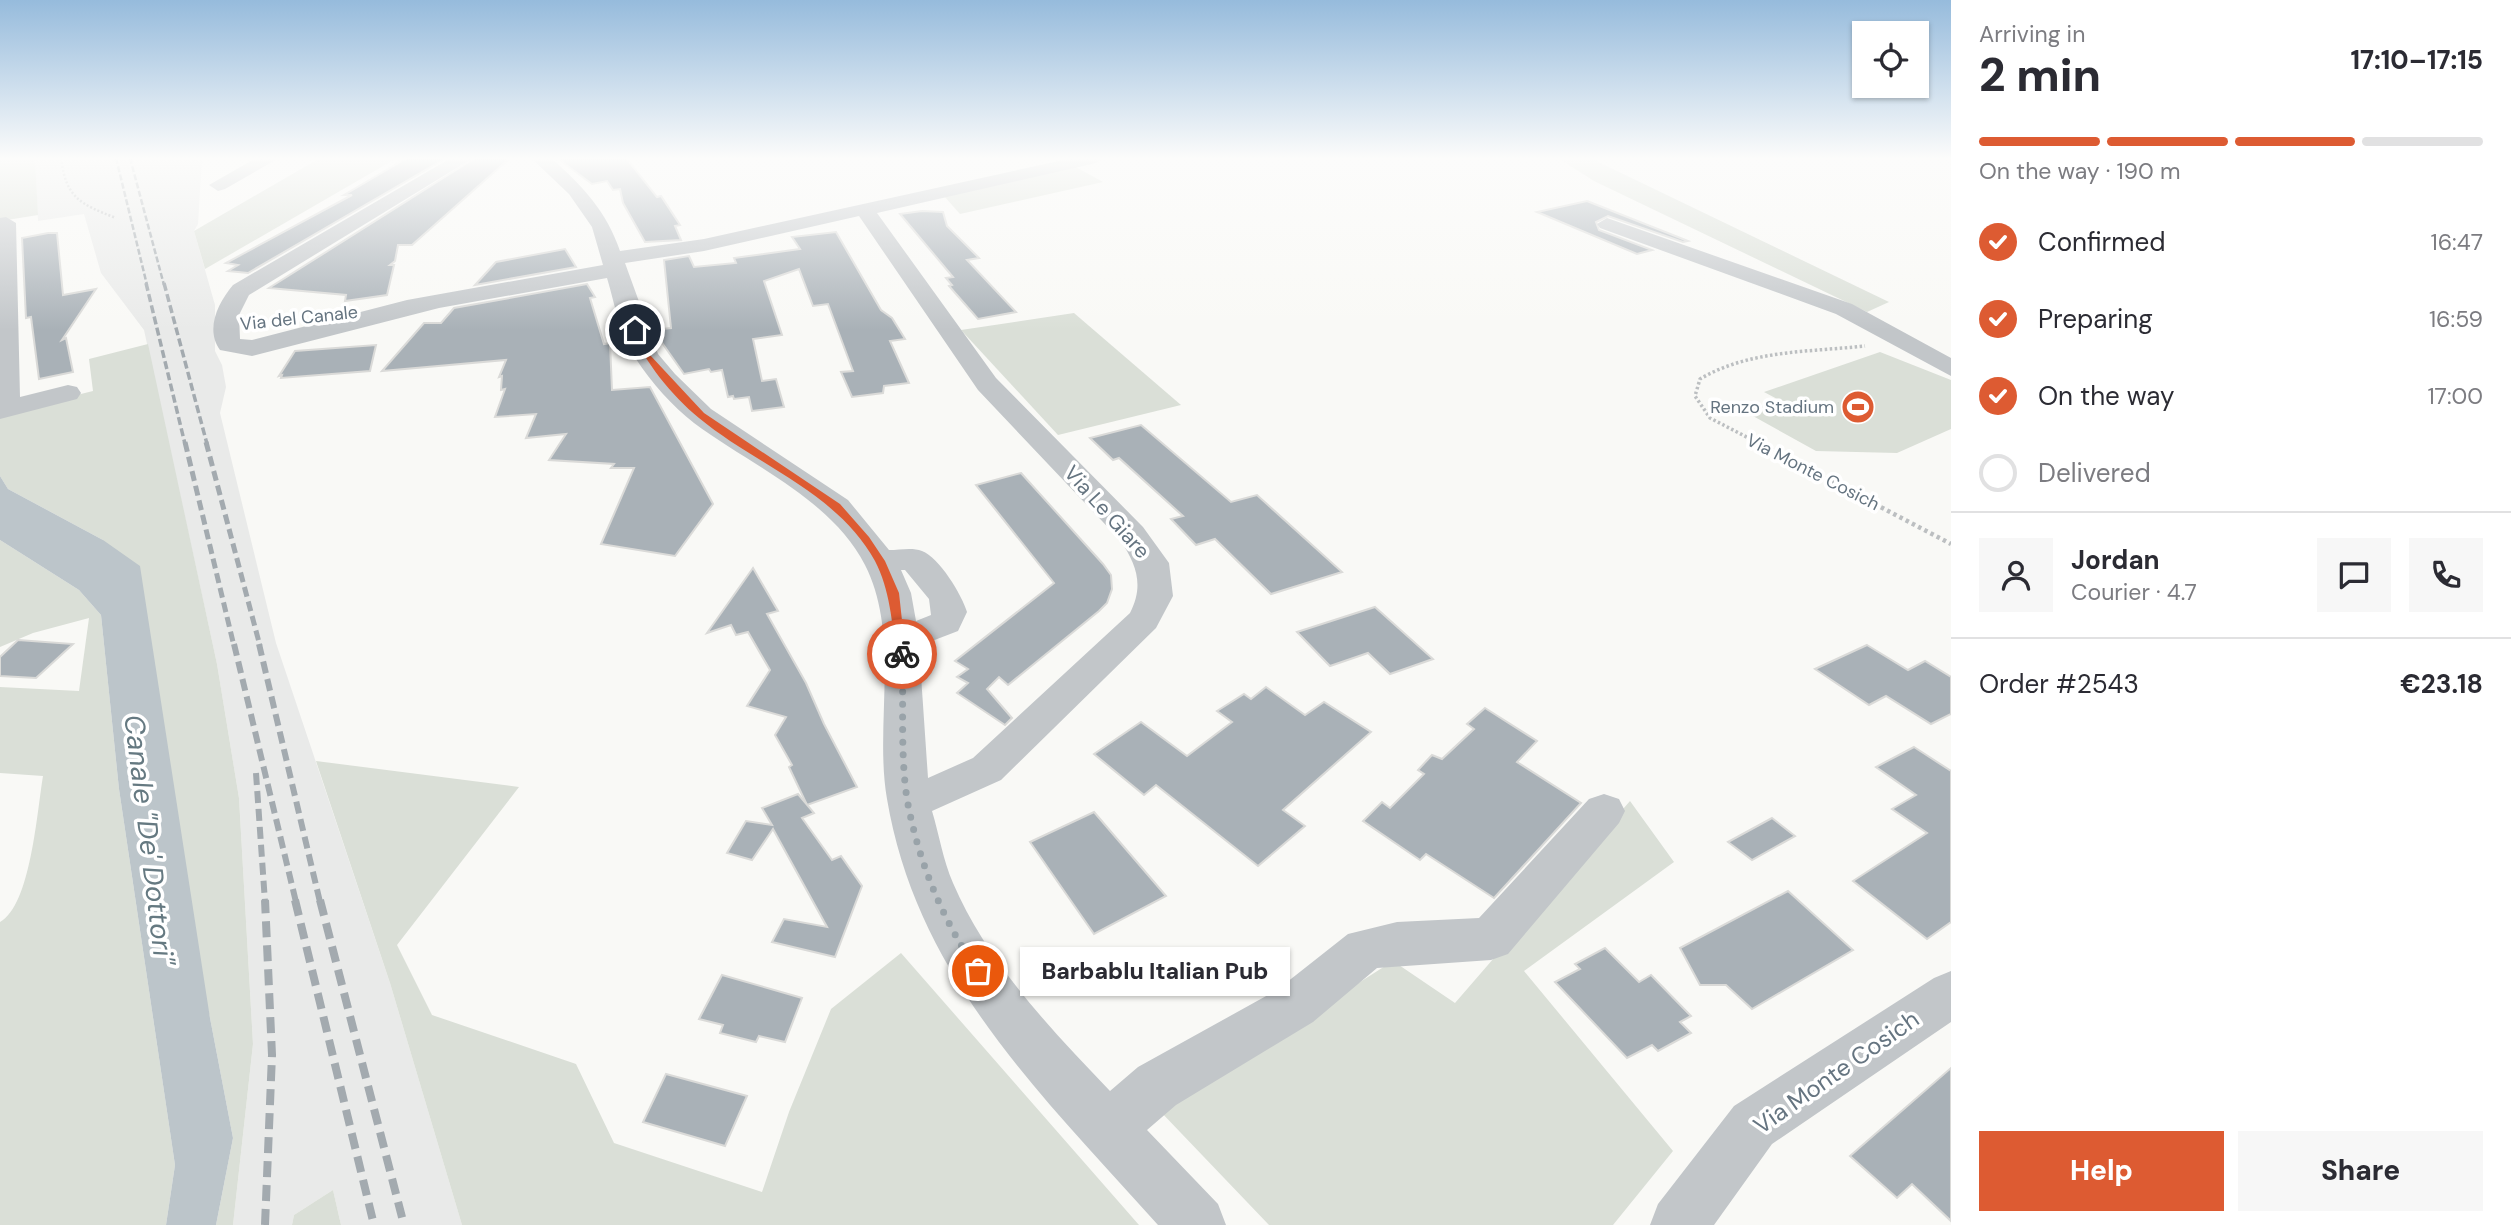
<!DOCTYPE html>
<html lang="en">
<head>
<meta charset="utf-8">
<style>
  body { margin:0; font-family:"DM Sans",sans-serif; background:#f7f7f7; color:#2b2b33; height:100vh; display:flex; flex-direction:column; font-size:26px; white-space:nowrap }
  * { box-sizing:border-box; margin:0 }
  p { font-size:23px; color:#7c7c81 }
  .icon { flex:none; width:38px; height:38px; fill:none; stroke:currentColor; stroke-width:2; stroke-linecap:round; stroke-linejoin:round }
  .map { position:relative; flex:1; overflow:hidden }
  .details { display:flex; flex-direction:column; background:#fff; width:560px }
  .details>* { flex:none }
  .tools { position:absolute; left:1852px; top:21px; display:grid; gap:14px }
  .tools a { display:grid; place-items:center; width:77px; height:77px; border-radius:0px; background:#fff; box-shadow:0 2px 5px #0004; font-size:35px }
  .pin { position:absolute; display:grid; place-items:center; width:60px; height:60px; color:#fff; margin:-30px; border:4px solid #fff; border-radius:50%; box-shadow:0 2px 7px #0007 }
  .courier { position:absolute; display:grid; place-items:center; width:70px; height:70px; margin:-35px; border:5px solid #dd5b32; border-radius:50%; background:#fff; color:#222; box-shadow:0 2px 9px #0007 }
  .bubble { position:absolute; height:49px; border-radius:0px; background:#fff; box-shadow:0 2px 5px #0004; font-size:23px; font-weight:800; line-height:49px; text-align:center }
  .summary em { font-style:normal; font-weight:800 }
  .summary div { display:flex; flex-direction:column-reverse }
  .summary { display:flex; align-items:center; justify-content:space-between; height:119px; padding:0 28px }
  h1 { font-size:46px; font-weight:800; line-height:52px }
  .bar { display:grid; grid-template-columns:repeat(4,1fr); gap:10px 7px; align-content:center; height:84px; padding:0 28px }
  .bar i { height:9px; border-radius:5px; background:#e1e1e2 }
  .bar .on { background:#dd5b32 }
  .bar p { grid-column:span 4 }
  .line { display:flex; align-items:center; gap:18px; padding:0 28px; border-top:2px solid #e1e1e2 }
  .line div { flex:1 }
  .round { display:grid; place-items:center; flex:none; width:74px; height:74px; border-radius:0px; background:#f7f7f7 }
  ol { padding:0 28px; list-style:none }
  li { display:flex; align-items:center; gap:21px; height:77px }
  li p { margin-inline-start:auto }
  li .icon { padding:7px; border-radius:50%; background:#dd5b32; color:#fff; stroke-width:4 }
  li:last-child { color:#7c7c81 }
  li i { width:38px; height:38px; border:4px solid #e1e1e2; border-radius:50% }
  .button { display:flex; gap:14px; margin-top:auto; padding:14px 28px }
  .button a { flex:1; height:80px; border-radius:0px; background:#dd5b32; color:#fff; font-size:28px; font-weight:800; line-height:80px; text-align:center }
  .button a+a { background:#f7f7f7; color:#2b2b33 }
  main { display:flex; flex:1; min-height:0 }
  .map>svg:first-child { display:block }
  .built { fill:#e9eae9 }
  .green { fill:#dadfd7 }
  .water { fill:#bcc5ca }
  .building { fill:#a9b1b7; stroke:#dadad8; stroke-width:2 }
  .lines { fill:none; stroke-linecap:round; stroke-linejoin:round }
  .path-far2 { stroke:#bcbfc1; stroke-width:2.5; stroke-dasharray:2 2; stroke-linecap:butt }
  .path-far1 { stroke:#bcbfc1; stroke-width:3.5; stroke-dasharray:2.5 2.5; stroke-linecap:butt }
  .path { stroke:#bcbfc1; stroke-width:4.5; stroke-dasharray:3.5 3.5; stroke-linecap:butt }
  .minor { fill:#c2c6c9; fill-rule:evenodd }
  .rail-far4 { stroke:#a3aaaf; stroke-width:2.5; stroke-dasharray:6 2.5; stroke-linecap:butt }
  .rail-far3 { stroke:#a3aaaf; stroke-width:3.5; stroke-dasharray:8 3.5; stroke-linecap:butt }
  .rail-far2 { stroke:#a3aaaf; stroke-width:5; stroke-dasharray:10 5; stroke-linecap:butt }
  .rail-far1 { stroke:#a3aaaf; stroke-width:6; stroke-dasharray:12 6; stroke-linecap:butt }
  .rail { stroke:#a3aaaf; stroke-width:8; stroke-dasharray:16 8; stroke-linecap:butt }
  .route { fill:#dd5b32 }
  .done { stroke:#99a3a9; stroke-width:7; stroke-dasharray:0 12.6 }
  .labels { text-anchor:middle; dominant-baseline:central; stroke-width:7; stroke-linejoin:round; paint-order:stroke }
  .far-street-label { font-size:18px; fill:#657480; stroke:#fff }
  .far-poi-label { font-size:18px; fill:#657480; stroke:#fff; text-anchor:end }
  .street-label { font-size:21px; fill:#657480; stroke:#fff }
  .near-street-label { font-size:24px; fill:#657480; stroke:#fff }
  .near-water-label { font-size:28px; font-style:italic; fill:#657981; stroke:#fff }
</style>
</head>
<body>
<main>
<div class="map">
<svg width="1951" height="1225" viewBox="0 0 1951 1225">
  <rect width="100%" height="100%" fill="#f9f9f6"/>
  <polygon class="built" points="35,158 202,158 198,224 194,231 215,305 215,351 222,365 226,387 220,413 276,643 390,983 462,1225 341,1225 333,1190 294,1215 292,1225 233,1225 253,1044 239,798 217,664 144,330 101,273 84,214 38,221"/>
  <g class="green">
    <polygon points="0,158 35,158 38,215 7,220 0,387"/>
    <polygon points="320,158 397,158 205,269 194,231"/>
    <polygon points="1558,158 1590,158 1889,302 1867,312 1594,181"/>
    <polygon points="1074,166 1103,182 960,214 944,196"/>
    <polygon points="1074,313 1181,405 1058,435 961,330"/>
    <polygon points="148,344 217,664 239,798 253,1044 233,1225 216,1225 233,1138 210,1018 103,540 8,489 0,476 0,414 93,391 89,359"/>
    <polygon points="1880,352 1951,380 1951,429 1897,453 1816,451 1744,411 1783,402 1764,392"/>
    <path d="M0,540L79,590L101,615L119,789L175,1165L166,1225H0V922C31,905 37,811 43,776L0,773V687L79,691L89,618L33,633L0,647Z"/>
    <polygon points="316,761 519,787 397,945 432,1015 576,1064 614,1143 762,1192 789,1112 831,1009 901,953 1139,1225 462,1225 390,983"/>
    <polygon points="1630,801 1674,862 1524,971 1673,1151 1613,1225 1269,1225 1159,1110 1393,961 1455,1003"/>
    <polygon points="333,1190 341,1225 292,1225 294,1215"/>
  </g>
  <polygon class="water" points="0,476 8,489 103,540 140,566 210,1018 233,1138 216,1225 166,1225 175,1165 119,789 101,615 79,590 0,540"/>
  <g class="building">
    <polygon points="407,158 446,158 248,273 228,271 238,265 226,263 352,195 344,195"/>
    <polygon points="475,158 510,158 412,245 398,245 395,261 390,265 394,265 387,295 345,301 346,295 269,288"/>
    <polygon points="557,158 626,158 657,197 661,196 680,225 675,226 681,240 645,242 623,203 620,189 613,190 607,181 592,184"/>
    <polygon points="1587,201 1688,241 1683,242 1608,216 1596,222 1599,230 1652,250 1637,254 1537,212"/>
    <polygon points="922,211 943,212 947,226 979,258 967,260 1016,312 978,319 949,286 952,285 946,278 953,277 900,214"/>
    <polygon points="836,232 881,310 892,318 905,339 890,341 909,383 884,386 883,393 852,397 841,372 853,371 828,304 813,306 799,269 764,281 782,335 753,339 762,381 776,379 784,407 752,411 749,397 734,399 733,396 728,397 722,370 711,372 709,369 684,374 653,330 671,328 664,260 689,256 694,267 736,263 734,258 800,249 792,237"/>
    <polygon points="48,233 57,233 63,295 96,289 62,340 66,338 73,372 39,379 31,317 26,318 22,238"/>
    <polygon points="565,249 576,267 475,285 496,262"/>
    <polygon points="587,284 595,297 590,298 604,344 610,343 612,390 650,387 713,504 675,556 601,544 634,468 611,468 614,464 549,460 566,434 526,438 536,414 495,417 505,389 501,390 502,376 499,377 506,360 382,371 424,323 441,323 454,308"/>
    <polygon points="376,345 370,371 281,378 282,375 279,376 295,351"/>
    <polygon points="1141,425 1231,502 1257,495 1342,572 1271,594 1215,539 1196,545 1171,519 1183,516 1119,458 1113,460 1090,438"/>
    <polygon points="1021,473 1103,564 1111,575 1112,589 1107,603 1099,611 1008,685 999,677 987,689 1012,718 1005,725 957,693 968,683 957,677 968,669 955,661 1054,583 976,485"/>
    <polygon points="753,568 778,611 767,614 806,683 824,724 857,787 807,805 789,767 792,765 775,735 786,717 747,706 770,670 748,632 736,635 731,625 707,633"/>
    <polygon points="1375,607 1433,659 1390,674 1368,653 1330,666 1297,632"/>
    <polygon points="18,640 73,644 36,678 0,676 0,657"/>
    <polygon points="1867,645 1908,670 1925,661 1951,677 1951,714 1931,724 1886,696 1869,705 1815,669"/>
    <polygon points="1266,687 1305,715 1324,702 1371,732 1283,810 1305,826 1258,866 1156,785 1144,795 1094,754 1141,722 1187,756 1232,722 1217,711 1244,694 1251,699"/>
    <polygon points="1485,708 1537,741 1517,762 1581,803 1494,898 1426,854 1420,860 1363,821 1382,802 1390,808 1424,774 1418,770 1432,755 1442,759 1474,729 1467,724"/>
    <polygon points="1914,747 1951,771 1951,922 1927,939 1853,881 1927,833 1892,809 1916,795 1876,767"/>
    <polygon points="798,794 814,813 802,818 832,860 841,856 862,886 835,957 772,942 784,919 827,927 773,829 752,860 727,853 746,821 772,825 762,808"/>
    <polygon points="1094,812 1166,896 1094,934 1030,842"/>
    <polygon points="1772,818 1795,836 1752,860 1728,842"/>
    <polygon points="1788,891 1853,950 1752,1009 1726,985 1700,985 1680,948"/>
    <polygon points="1605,948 1639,982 1651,975 1691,1016 1680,1022 1691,1033 1658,1051 1652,1045 1627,1058 1555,982 1580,969 1575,964"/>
    <polygon points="722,975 802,998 785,1042 759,1036 756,1042 720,1033 723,1025 699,1019"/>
    <polygon points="1951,1068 1951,1221 1912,1184 1897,1198 1850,1156"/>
    <polygon points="666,1074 747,1096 725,1146 643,1122"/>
  </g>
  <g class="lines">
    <path class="path-far2" d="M61,158C66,198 80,204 116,218"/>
    <path class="path-far1" d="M1760,444L1710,418L1695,396L1700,379C1749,350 1809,352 1865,346"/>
    <polyline class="path" points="1757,442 1951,544"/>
    <g class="minor">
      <polygon points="256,158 279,158 225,189 218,191 209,185"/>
      <path d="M451,158H473L249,295L239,315L240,339L252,340L407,300L603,265L592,227L569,194L531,158H551C582,185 607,212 620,251L704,239L1072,158H1105L1096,163L877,213L996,378L1143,527L1169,563L1173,596L1156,628L1001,780L932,811C939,834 943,860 953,883C988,964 1050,1028 1110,1091L1138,1067L1277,990L1348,934L1397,922L1479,918L1589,799L1604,794L1619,799L1625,811L1619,823L1508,954L1491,960L1377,968L1313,1022L1176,1105L1147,1130L1218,1204L1226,1225H1158C1043,1096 917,978 887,799C874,724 901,636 865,565C831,499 752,466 694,423C673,407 651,382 636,359C620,337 615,304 607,278L439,308L252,356L220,350C205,329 218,303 233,285ZM859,216L978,390L1120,540C1137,565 1144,586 1130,613L973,758L928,778L919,646L958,631L967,612C962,595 939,557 922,551C912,547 900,550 889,550L848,500L711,409L675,374L658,354L625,263L704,251ZM901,570H905L929,599L931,615L916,621L911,593Z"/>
      <polygon points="6,217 16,223 20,397 68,385 77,387 81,393 77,399 0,419 0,218"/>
      <polygon points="1607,218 1852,304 1951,358 1951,376 1836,314 1600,228 1597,224"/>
      <polygon points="1951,971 1951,1022 1772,1144 1714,1225 1650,1225 1658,1204 1734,1106 1934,978"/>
    </g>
    <g class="rail-far4">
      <polyline points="116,158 147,285"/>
      <polyline points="130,158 164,285"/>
    </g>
    <g class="rail-far3">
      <polyline points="146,283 185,444"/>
      <polyline points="164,283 207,444"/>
    </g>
    <g class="rail-far2">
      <polyline points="185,442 234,646"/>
      <polyline points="206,442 260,646"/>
    </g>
    <g class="rail-far1">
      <polyline points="234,644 296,902"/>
      <polyline points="259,644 320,902"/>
      <polyline points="256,773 265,902"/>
    </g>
    <g class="rail">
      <polyline points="295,900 374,1225"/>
      <polyline points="320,900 404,1225"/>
      <polyline points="265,1225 272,1055 265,900"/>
    </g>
  </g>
  <linearGradient id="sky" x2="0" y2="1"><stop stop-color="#96bbdc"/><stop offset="0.48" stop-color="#fcfcfb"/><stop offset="1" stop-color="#fcfcfb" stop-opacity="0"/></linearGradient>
  <rect width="1951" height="330" fill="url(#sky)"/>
  <path class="route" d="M635,328L650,355L704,413L840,504L869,537L885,561L899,593L906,657L896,654C892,622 890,590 875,561C837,492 757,466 699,418C671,395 645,362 631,330Z"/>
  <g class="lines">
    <path class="done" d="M902,654C904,701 900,752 907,799C918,860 942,920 978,971"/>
  </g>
  <defs>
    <symbol id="stadium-disc" viewBox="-11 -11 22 22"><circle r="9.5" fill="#dd5b32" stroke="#fff"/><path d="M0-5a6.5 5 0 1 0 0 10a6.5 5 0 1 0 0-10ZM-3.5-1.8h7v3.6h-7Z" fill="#fff"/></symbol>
  </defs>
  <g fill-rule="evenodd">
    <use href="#stadium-disc" x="1839" y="388" width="38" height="38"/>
  </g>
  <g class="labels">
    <g class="far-street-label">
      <text transform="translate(299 318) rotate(-6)">Via del Canale</text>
      <text transform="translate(1813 472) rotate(27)">Via Monte Cosich</text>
    </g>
    <g class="far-poi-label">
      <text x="1834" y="407">Renzo Stadium</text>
    </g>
    <g class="street-label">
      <text transform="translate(1107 512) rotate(48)">Via Le Giare</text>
    </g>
    <g class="near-street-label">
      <text transform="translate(1836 1072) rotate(-35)">Via Monte Cosich</text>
    </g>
    <g class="near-water-label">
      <text transform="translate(149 840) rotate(83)">Canale "De' Dottori"</text>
    </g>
  </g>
</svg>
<div class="tools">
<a><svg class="icon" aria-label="locate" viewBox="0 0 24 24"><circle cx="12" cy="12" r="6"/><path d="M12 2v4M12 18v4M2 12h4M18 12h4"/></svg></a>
</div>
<div class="pin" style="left:978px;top:971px;background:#ea580c"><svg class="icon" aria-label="bag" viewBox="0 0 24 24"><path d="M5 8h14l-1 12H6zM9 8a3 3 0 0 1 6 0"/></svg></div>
<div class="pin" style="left:635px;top:330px;background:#1f2937"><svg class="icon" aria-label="home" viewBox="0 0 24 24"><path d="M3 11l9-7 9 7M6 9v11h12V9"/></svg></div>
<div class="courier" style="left:902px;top:654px"><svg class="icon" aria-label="bike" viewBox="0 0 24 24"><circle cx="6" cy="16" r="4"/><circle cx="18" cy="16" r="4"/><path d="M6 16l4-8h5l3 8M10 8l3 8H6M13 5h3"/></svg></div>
<div class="bubble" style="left:1020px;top:947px;width:270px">Barbablu Italian Pub</div>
</div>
<section class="details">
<div class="summary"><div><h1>2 min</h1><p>Arriving in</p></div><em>17:10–17:15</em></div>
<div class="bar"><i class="on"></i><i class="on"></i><i class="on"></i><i></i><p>On the way · 190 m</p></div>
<ol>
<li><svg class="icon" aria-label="check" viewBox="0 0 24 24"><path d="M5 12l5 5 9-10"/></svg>Confirmed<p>16:47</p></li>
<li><svg class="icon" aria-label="check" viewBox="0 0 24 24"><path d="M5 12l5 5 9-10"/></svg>Preparing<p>16:59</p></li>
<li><svg class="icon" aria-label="check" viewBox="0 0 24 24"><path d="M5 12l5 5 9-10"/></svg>On the way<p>17:00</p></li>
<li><i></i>Delivered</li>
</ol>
<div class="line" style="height:126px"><a class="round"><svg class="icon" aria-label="person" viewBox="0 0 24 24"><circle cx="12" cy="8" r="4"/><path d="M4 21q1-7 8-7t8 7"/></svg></a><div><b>Jordan</b><p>Courier · 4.7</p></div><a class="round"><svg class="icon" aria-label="chat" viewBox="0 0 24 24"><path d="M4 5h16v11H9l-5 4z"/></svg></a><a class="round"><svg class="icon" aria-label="phone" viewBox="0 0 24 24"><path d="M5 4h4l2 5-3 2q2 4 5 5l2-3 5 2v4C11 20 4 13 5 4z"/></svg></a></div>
<div class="line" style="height:91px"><div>Order #2543</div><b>€23.18</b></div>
<div class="button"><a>Help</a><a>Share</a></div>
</section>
</main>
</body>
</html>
